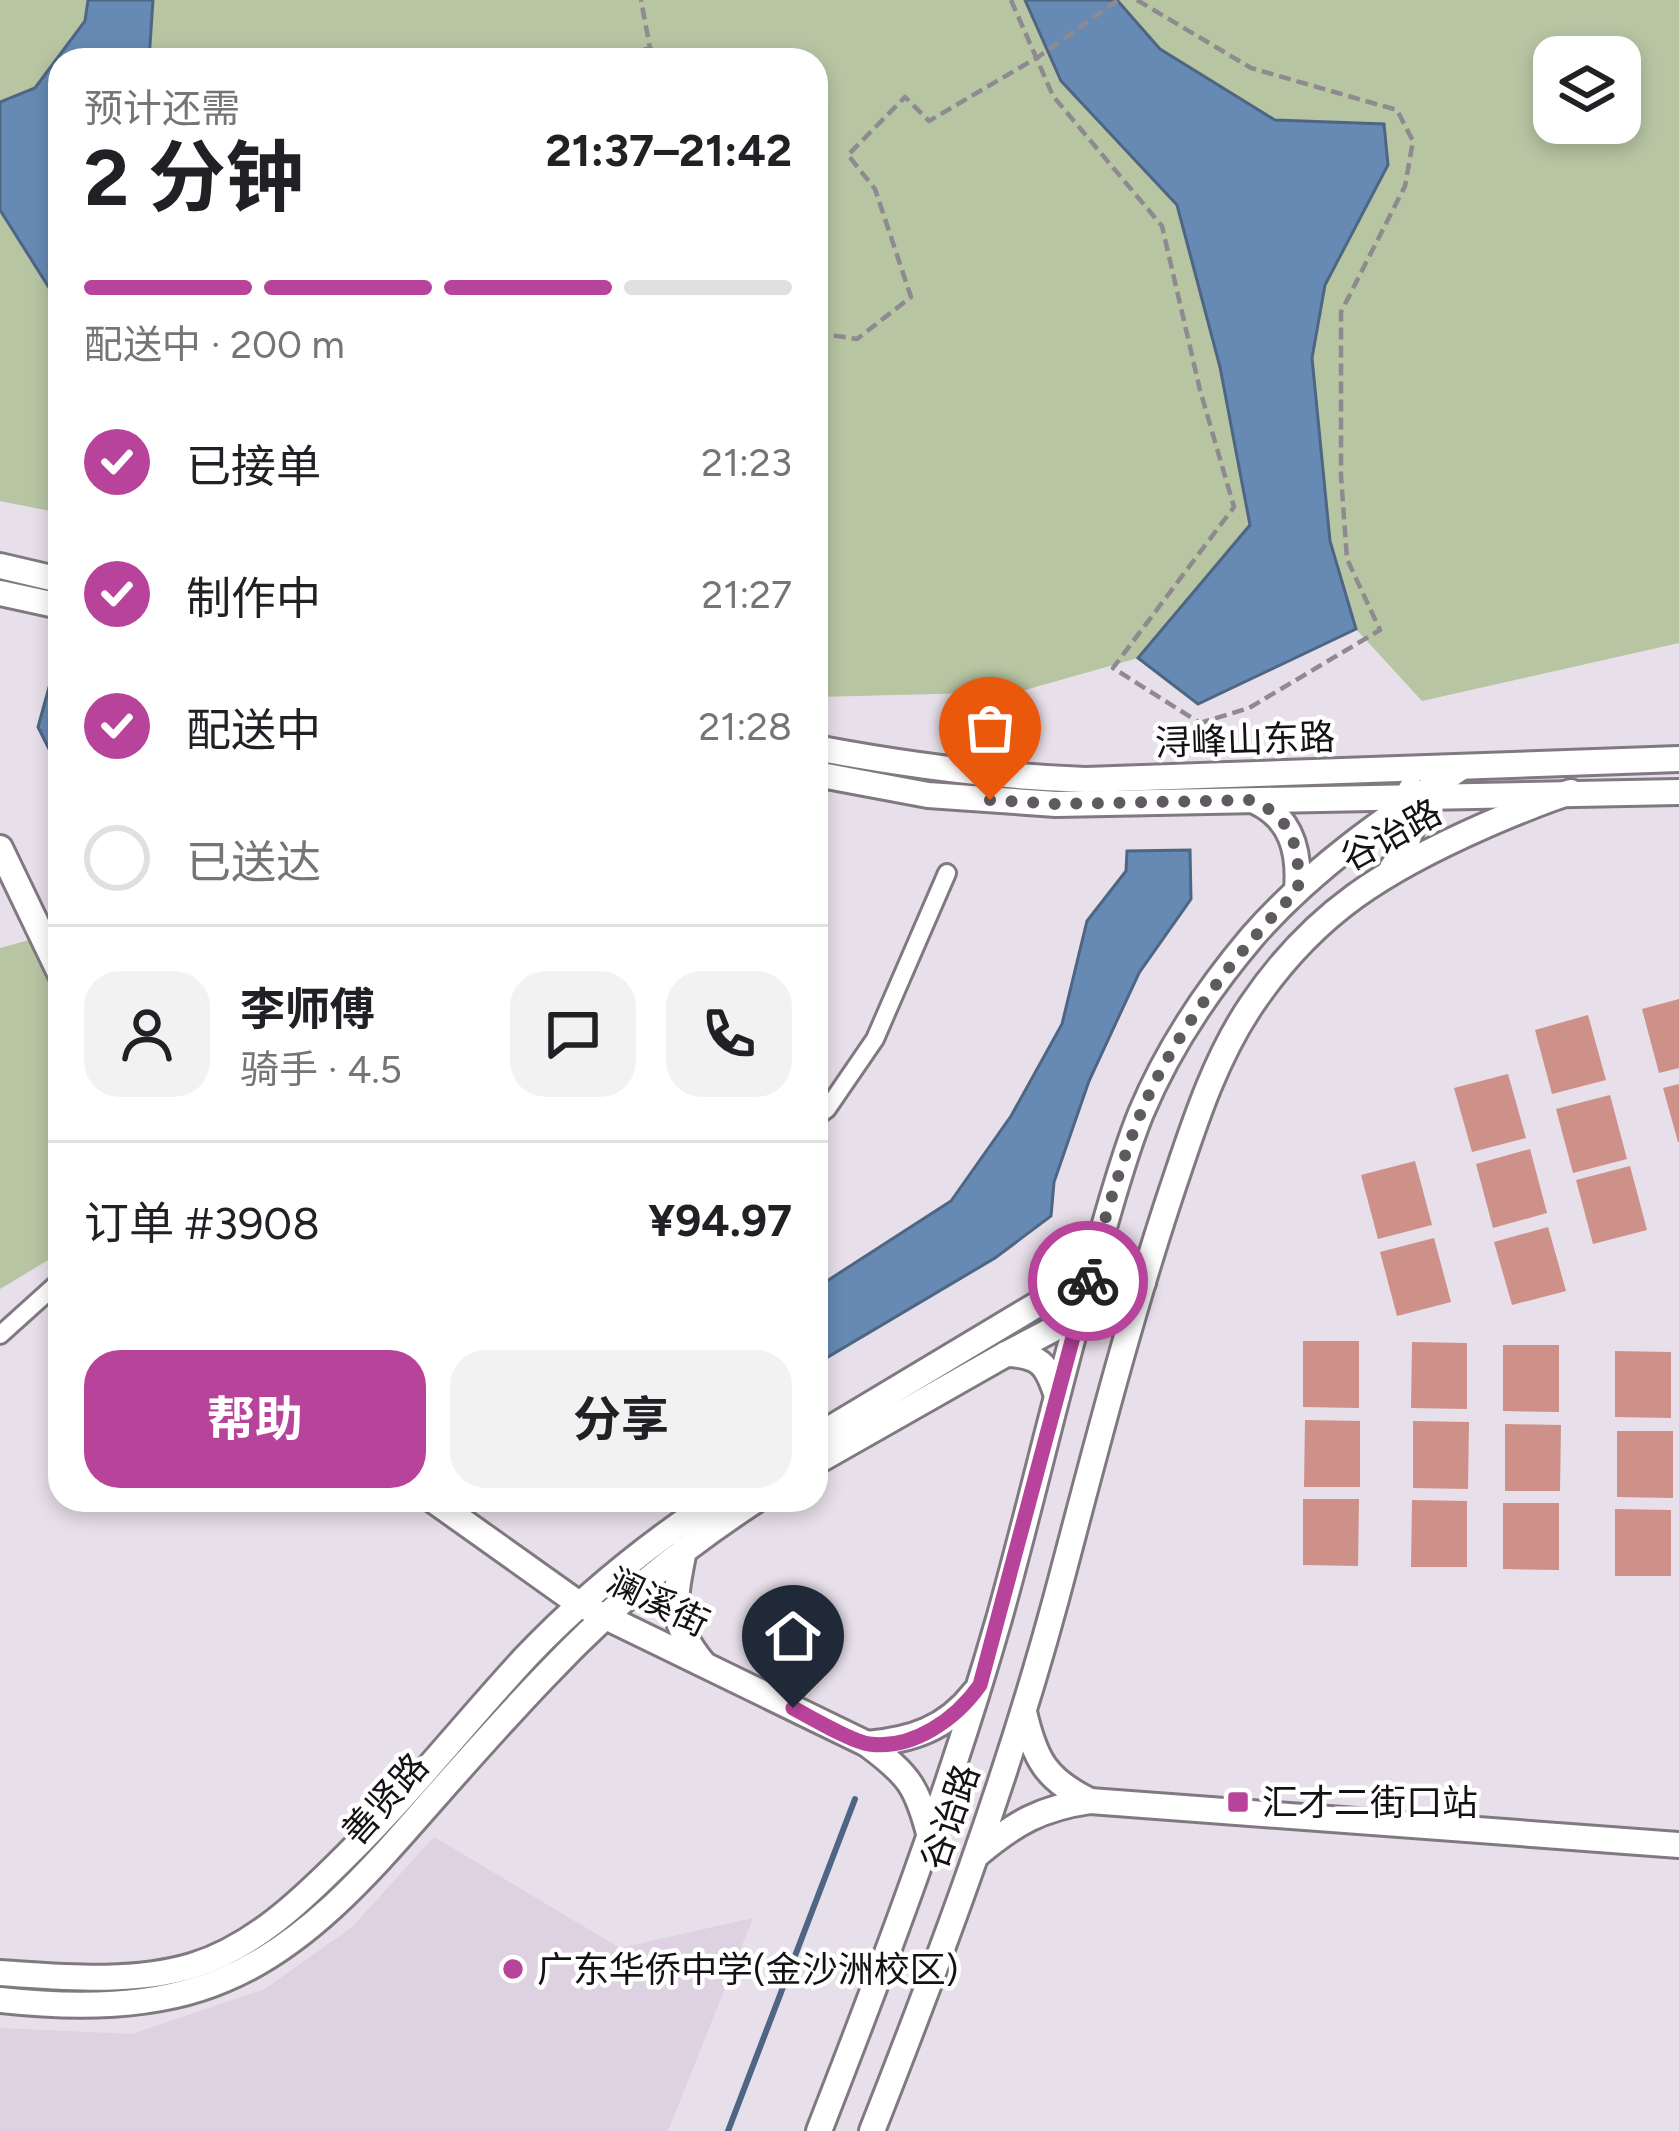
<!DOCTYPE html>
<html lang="zh">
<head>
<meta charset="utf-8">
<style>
  body { margin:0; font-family:Figtree,"Noto Sans SC",sans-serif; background:#f2f2f2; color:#202124; height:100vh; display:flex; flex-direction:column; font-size:45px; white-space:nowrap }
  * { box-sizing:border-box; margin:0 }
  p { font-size:39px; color:#757577 }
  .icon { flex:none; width:66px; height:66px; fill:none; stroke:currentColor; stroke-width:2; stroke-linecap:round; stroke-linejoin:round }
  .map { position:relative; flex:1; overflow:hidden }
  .side { position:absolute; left:48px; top:48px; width:780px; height:1464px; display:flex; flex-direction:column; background:#fff; border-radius:36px; box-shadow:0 6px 18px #0003 }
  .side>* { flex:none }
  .tools { position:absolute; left:1533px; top:36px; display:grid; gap:24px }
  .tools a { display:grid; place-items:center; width:108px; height:108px; border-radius:24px; background:#fff; box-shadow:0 6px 18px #0003; font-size:60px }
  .pin { position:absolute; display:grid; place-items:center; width:102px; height:102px; color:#fff; margin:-123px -51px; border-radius:50% 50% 50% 0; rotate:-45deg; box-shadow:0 0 12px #0007 }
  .pin .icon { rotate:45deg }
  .courier { position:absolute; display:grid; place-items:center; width:120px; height:120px; margin:-60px; border:9px solid #b8439b; border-radius:50%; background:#fff; color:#222; box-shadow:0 3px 15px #0007 }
  .head em { font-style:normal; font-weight:700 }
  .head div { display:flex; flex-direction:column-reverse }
  .head { display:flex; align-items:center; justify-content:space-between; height:204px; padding:0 36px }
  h1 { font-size:78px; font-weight:700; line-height:90px }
  .bar { display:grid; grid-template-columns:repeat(4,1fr); gap:18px 12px; align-content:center; height:144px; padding:0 36px }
  .bar i { height:15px; border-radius:9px; background:#e0e0e0 }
  .bar .on { background:#b8439b }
  .bar p { grid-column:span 4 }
  .line { display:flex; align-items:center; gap:30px; padding:0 36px; border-top:3px solid #e0e0e0 }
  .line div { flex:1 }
  .round { display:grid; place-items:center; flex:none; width:126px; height:126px; border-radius:36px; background:#f2f2f2 }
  ol { padding:0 36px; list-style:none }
  li { display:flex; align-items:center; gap:36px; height:132px }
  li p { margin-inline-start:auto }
  li .icon { padding:12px; border-radius:50%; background:#b8439b; color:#fff; stroke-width:4 }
  li:last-child { color:#757577 }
  li i { width:66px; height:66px; border:6px solid #e0e0e0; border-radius:50% }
  .button { display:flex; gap:24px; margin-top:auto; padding:24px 36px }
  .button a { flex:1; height:138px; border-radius:36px; background:#b8439b; color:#fff; font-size:48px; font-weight:700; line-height:138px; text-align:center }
  .button a+a { background:#f2f2f2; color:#202124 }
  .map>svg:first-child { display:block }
  .built { fill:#ded1e1 }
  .green { fill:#b7c5a3; fill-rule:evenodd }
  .water { fill:#668ab3; stroke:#4e6684; stroke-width:3 }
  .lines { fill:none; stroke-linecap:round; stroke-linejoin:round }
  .stream { stroke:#4e6684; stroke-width:6 }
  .building { fill:#cd918a }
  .street-casing { stroke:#807981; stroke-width:22 }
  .secondary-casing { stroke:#807981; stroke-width:30 }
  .path { stroke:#8f8990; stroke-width:4.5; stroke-dasharray:12 6; stroke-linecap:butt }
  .street { stroke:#fff; stroke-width:16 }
  .secondary { stroke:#fff; stroke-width:24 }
  .done { stroke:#5e5a5f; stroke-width:12; stroke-dasharray:0 21.6 }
  .route { stroke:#b8439b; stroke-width:15 }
  .poi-dot { fill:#b8439b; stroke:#fff; stroke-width:4.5 }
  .labels { text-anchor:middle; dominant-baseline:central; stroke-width:9; stroke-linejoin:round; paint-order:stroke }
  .street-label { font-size:36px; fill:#151215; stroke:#fff }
  .poi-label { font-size:36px; fill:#151215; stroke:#fff; text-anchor:start }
</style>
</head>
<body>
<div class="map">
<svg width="1679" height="2131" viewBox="0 0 1679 2131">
  <rect width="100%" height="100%" fill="#e7dfe9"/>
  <polygon class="built" points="434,1837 620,1948 753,1918 668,2131 0,2131 0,2028 132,2034 265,1989 352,1927"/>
  <g class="green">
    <polygon points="0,0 88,0 85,21 35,88 0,102"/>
    <polygon points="153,0 1025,0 1061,81 1177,205 1220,367 1250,525 1138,658 1018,692 816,697 816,60 149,60"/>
    <path d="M1117,0H1679V643L1422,701L1356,629L1330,541L1312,358L1325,285L1388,165L1384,124L1275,120L1160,49ZM1554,57H1620V123H1554Z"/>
    <polygon points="0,210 60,305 60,513 0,501"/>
    <polygon points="29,940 60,1007 60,1253 0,1289 0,948"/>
  </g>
  <g class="water">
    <polygon points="88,0 153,0 149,60 60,60 60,305 0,210 0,102 35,88 85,21"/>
    <polygon points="1025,0 1117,0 1160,49 1275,120 1384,124 1388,165 1325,285 1312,358 1330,541 1356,629 1198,704 1138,658 1250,525 1220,367 1177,205 1061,81"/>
    <polygon points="51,680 60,682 60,771 38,727"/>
    <polygon points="1190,850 1191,899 1139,973 1089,1081 1054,1182 1051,1216 995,1258 816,1364 816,1288 951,1201 1011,1116 1062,1024 1087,921 1126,871 1127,851"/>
  </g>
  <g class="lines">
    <polyline class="stream" points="728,2131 855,1799"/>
  </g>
  <g class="building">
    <polygon points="1679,999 1679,1068 1659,1073 1642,1009"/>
    <polygon points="1588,1015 1606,1080 1552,1094 1535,1030"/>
    <polygon points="1508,1074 1526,1138 1472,1152 1454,1088"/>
    <polygon points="1679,1084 1679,1142 1678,1142 1663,1088"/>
    <polygon points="1610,1095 1627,1159 1573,1173 1556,1109"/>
    <polygon points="1530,1149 1547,1213 1493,1228 1476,1164"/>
    <polygon points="1415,1161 1432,1225 1378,1239 1361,1175"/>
    <polygon points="1630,1166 1647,1230 1593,1244 1576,1180"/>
    <polygon points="1548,1227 1566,1291 1512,1305 1494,1242"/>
    <polygon points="1434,1238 1451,1302 1397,1316 1380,1252"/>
    <polygon points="1303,1341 1359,1341 1359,1408 1303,1407"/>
    <polygon points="1412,1342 1467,1343 1467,1409 1411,1408"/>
    <polygon points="1503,1345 1559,1345 1559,1412 1503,1411"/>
    <polygon points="1615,1351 1671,1352 1671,1418 1615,1417"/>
    <polygon points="1305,1420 1360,1421 1360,1487 1304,1487"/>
    <polygon points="1413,1421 1469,1422 1468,1489 1413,1488"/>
    <polygon points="1505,1424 1561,1425 1560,1491 1505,1491"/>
    <polygon points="1617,1431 1673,1431 1673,1498 1617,1497"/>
    <polygon points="1303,1499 1359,1499 1358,1566 1303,1565"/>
    <polygon points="1412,1500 1467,1501 1467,1567 1411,1567"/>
    <polygon points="1503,1503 1559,1503 1559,1570 1503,1569"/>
    <polygon points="1615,1509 1671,1510 1671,1576 1615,1576"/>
  </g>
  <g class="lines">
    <defs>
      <g id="street">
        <polyline points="816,1117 827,1109 875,1039 947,873"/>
        <polyline points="0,1335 60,1281"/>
      </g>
      <g id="secondary">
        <polyline points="0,566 60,580"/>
        <polyline points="0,593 60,606"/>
        <path d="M816,748C906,765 995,777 1086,780L1679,759"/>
        <polyline points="816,774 928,795 1056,804 1679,792"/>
        <path d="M1255,801C1292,818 1300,852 1297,890"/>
        <polyline points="0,848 60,973"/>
        <path d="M1392,868C1408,846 1420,817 1411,789"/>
        <path d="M1006,1354C1040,1355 1047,1364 1057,1396"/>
        <polyline points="816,1437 1090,1273 1143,1282"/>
        <polyline points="816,1462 1006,1354 1143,1282"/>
        <path d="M433,1500L579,1604L867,1744C909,1775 917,1786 930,1837"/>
        <path d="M684,1550C674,1602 668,1620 703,1663"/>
        <path d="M1024,1712C1035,1759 1045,1779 1090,1801"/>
        <path d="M867,1744C911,1740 946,1729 974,1693"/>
        <path d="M978,1854C1015,1823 1041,1808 1090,1801L1679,1845"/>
        <path d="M0,1973C62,1977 131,1984 192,1966C254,1947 302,1900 347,1855C410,1793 465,1723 525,1658C582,1598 646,1546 715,1500"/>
        <path d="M0,2000C73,2008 156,2009 225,1979C311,1943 376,1864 436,1796C474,1753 513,1709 553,1668C614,1604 681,1549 756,1500"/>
        <path d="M819,2131C885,1962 949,1793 999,1619C1035,1491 1063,1361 1102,1234C1114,1193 1125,1152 1141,1113C1167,1051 1208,989 1252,937C1312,868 1387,817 1462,767"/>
        <path d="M872,2131C941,1956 1007,1780 1056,1599C1092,1464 1126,1329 1170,1196C1192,1131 1213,1061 1252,1004C1315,911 1386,869 1486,825C1514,813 1542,801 1571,792"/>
      </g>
    </defs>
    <use href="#street" class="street-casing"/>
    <use href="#secondary" class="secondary-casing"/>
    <g class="path">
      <polyline points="1011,0 1053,96 1162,226 1200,390 1234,507 1113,668 1200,723"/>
      <polyline points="1137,0 1251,68 1397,110 1413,141 1405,186 1341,312 1341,476 1347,559 1380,630 1249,708 1200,723 1197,754"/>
      <polyline points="650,48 664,60"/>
      <polyline points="631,60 633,53 650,48 641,0"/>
      <polyline points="816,333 857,339 911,297 875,189 848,155 905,97 929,121 1038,57 1118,0"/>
    </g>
    <use href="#street" class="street"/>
    <use href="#secondary" class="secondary"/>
  </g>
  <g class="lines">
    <path class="done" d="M990,800L1056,804L1252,800C1293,818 1300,848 1298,890C1237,951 1173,1034 1140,1115C1119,1168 1103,1225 1088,1281"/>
    <path class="route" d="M793,1708C810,1717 852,1742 869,1744C913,1750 956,1719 980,1685L1088,1281"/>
  </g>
  <g class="poi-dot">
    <rect x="1226" y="1790" width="24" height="24" rx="6"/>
    <circle cx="513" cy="1969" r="12"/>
  </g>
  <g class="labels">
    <g class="street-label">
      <text transform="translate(1245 740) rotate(-2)">浔峰山东路</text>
      <text transform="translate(1391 835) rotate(-29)">谷诒路</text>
      <text transform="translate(658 1602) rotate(26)">澜溪街</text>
      <text transform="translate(385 1799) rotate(-48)">善贤路</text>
      <text transform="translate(950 1817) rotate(-71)">谷诒路</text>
    </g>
    <g class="poi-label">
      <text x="1262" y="1802">汇才二街口站</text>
      <text x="537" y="1969">广东华侨中学(金沙洲校区)</text>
    </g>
  </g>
</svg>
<div class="tools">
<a><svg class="icon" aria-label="layers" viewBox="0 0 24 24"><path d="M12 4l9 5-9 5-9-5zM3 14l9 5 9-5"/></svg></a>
</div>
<div class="pin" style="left:990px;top:800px;background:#ea580c"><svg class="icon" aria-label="bag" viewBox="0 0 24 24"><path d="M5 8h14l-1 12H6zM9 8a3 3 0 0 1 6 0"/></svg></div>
<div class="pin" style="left:793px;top:1708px;background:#1f2937"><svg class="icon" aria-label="home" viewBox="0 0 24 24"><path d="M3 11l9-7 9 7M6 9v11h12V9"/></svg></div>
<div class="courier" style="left:1088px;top:1281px"><svg class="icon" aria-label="bike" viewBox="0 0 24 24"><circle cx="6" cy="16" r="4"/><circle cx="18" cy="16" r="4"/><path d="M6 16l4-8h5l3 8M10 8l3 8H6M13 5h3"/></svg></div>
<section class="side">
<div class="head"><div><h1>2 分钟</h1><p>预计还需</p></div><em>21:37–21:42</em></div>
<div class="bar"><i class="on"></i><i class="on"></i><i class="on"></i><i></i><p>配送中 · 200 m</p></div>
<ol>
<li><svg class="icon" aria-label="check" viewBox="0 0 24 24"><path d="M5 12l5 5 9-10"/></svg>已接单<p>21:23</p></li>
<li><svg class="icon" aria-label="check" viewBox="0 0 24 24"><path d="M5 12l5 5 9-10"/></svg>制作中<p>21:27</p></li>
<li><svg class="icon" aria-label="check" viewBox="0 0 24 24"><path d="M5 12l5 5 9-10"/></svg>配送中<p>21:28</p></li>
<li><i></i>已送达</li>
</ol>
<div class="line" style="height:216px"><a class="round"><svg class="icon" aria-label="person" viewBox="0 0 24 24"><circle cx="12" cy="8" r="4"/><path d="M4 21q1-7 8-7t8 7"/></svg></a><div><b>李师傅</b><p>骑手 · 4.5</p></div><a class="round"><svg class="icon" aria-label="chat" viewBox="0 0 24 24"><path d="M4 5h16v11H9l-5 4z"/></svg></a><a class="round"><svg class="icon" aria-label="phone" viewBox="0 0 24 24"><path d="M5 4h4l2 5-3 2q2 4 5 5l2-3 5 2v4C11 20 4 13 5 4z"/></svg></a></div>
<div class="line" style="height:156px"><div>订单 #3908</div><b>¥94.97</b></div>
<div class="button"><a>帮助</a><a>分享</a></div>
</section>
</div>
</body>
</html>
